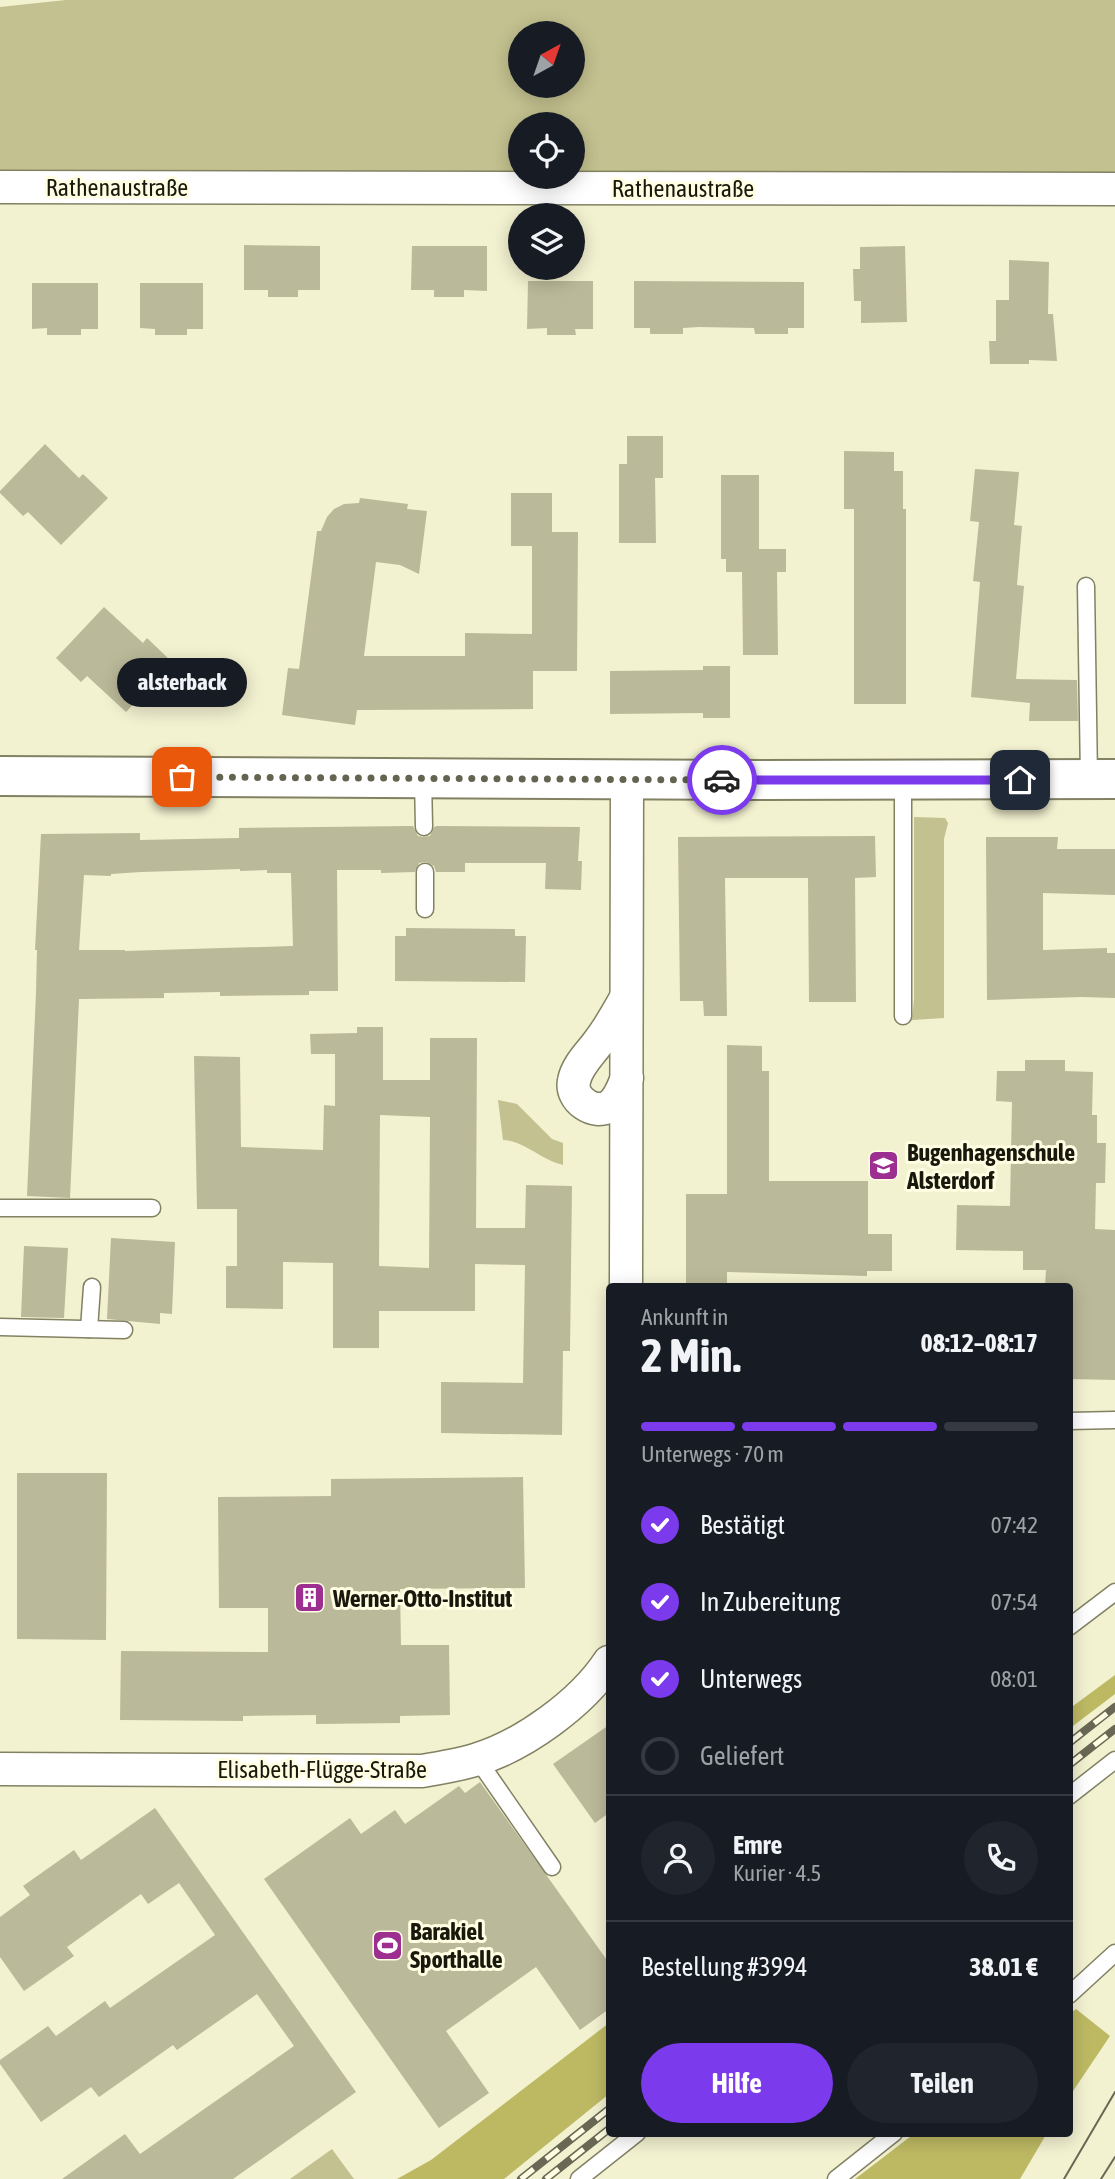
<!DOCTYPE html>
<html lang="de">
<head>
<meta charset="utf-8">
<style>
  body { margin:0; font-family:"Asap Condensed",sans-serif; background:#20242c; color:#f1f3f6; height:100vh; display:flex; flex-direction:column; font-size:26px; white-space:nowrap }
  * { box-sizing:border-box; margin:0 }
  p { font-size:23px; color:#9ea1a6 }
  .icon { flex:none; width:38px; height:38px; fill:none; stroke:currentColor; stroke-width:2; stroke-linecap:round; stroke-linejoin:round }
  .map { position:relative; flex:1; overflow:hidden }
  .side { position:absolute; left:606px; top:1283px; width:467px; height:854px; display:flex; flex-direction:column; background:#171b24; border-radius:7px; box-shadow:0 4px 18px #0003 }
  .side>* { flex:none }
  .needle { width:46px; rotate:40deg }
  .controls { position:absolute; left:508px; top:21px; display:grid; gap:14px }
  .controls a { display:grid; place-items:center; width:77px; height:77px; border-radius:50%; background:#171b24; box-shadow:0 4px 18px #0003; font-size:35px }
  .pin { position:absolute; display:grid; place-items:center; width:60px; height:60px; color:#fff; margin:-30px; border-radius:14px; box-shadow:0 4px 10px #0006 }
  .courier { position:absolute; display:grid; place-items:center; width:70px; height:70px; margin:-35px; border:5px solid #7c3aed; border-radius:50%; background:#fff; color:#222; box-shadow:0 2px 9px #0007 }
  .bubble { position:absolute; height:49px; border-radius:24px; background:#171b24; box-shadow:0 4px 18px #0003; font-size:23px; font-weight:700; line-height:49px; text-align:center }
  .headline em { font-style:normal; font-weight:700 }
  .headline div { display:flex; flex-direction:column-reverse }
  .headline { display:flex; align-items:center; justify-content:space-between; height:119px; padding:0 35px }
  h1 { font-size:46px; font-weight:700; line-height:52px }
  .bar { display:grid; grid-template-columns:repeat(4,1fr); gap:10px 7px; align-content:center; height:84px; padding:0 35px }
  .bar i { height:9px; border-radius:5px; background:#363941 }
  .bar .current { background:#7c3aed }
  .bar p { grid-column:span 4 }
  .line { display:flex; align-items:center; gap:18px; padding:0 35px; border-top:2px solid #363941 }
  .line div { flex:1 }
  .round { display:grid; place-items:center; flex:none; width:74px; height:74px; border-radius:37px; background:#20242c }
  ol { padding:0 35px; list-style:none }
  li { display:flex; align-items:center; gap:21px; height:77px }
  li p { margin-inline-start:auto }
  li .icon { padding:7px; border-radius:50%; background:#7c3aed; color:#fff; stroke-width:4 }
  li:last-child { color:#9ea1a6 }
  li i { width:38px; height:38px; border:4px solid #363941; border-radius:50% }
  .button { display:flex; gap:14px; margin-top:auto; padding:14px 35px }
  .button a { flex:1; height:80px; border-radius:42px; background:#7c3aed; color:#fff; font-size:28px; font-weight:700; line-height:80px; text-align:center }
  .button a+a { background:#20242c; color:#f1f3f6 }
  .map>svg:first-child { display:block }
  .green { fill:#c3c18f; fill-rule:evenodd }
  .forest { fill:#bdb963 }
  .building { fill:#bab999; fill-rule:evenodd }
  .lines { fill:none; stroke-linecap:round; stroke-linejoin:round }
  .service-casing { stroke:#828163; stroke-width:19 }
  .minor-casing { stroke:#828163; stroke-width:35 }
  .tertiary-casing { stroke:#828163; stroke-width:42 }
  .service { stroke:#fff; stroke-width:16 }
  .minor { stroke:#fff; stroke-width:32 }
  .tertiary { stroke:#fff; stroke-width:38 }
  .tram { stroke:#686854; stroke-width:2 }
  .rail-casing { stroke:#686854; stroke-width:8 }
  .rail { stroke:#fffee3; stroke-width:5; stroke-dasharray:16; stroke-linecap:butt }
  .done { stroke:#646451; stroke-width:7; stroke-dasharray:0 12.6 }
  .route { stroke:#7c3aed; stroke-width:9 }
  .labels { text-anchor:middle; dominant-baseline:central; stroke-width:6; stroke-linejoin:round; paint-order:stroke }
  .street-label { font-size:24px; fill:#18180c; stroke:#fffee3 }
  .poi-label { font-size:24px; font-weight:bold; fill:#18180c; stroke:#fffee3; text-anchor:start }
</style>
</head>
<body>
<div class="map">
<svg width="1115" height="2179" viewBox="0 0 1115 2179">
  <rect width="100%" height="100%" fill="#f2f1d0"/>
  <g class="green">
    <path d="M66,0H1115V173L572,172V124H520V172L0,171V7ZM520,33H572V86H520Z"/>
    <polygon points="914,817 945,818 948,823 944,839 944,1018 912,1020 914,999"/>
    <path d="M498,1100L517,1104L552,1139L563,1143V1165C539,1159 525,1141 503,1140Z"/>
    <polygon points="332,2149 354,2179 290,2179"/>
  </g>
  <g class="forest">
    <polygon points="1115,1675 1115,1694 1069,1729 1069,1709"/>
    <polygon points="1076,2009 1110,2036 1069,2097 1069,2014"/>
    <polygon points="609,2023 609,2094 504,2179 397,2179 431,2160"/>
    <polygon points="915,2133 1047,2133 1020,2179 855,2179"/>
  </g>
  <g class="building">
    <polygon points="244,245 320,246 320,290 298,290 298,297 268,297 268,290 244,290"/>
    <polygon points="412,246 487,246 487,291 464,290 464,297 434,297 434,290 411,290"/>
    <polygon points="905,246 907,322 861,323 861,301 854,301 853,269 860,269 860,247"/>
    <polygon points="1009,260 1049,262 1048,314 1053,314 1057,361 1029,360 1029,364 990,364 989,341 996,341 996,300 1009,300"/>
    <polygon points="528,281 593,281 593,329 575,329 576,335 547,335 547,328 527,329"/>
    <polygon points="634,281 804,282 804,328 788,328 788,334 755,334 754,328 699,327 683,328 683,334 650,334 650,328 634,328"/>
    <polygon points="32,283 98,283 98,329 81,329 81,335 47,335 47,328 32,329"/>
    <polygon points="140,283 203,283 203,329 187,329 187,335 155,335 155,329 140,328"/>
    <polygon points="627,436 663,436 663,478 655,478 656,543 619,543 619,464 627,464"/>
    <polygon points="45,444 79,478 83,474 108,498 61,545 28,512 23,516 0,493 0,491"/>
    <polygon points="844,451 894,452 894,471 903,471 903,509 906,509 906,704 854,704 854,509 844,509"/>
    <polygon points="975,469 1019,472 1014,525 1022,526 1017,585 1024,586 1016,679 1077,680 1078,721 1029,721 1030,703 971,697 980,582 973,581 979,522 970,521"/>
    <polygon points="721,475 759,475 759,549 786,549 786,572 777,572 778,655 743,655 742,572 726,572 726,559 721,559"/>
    <polygon points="511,493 552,493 552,532 578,532 577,671 533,671 533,709 357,710 355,725 282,715 288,668 299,669 317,531 321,531 327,517 334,509 344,504 359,503 360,498 408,504 407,509 427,511 419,574 400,565 376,562 364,656 465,656 465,633 532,634 532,546 511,546"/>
    <polygon points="104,607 143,643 147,638 172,662 126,712 87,676 81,682 56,658"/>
    <polygon points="703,666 730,666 730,718 703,718 703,713 610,714 610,671 703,670"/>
    <path d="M410,826H413L418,836L424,837L430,836L434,827L437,826L580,827L578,861H582L581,890L545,889L546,863H465V872H436L434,866L426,862L419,863L415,872L381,873V870H337L338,991H309V995L220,996V992L164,993V998L79,999L70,1198L27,1196L36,993L37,950H35L41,834L140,833V840L239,838V828ZM240,869V871L267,870V873H291L293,946L125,951V950H79L84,875L111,876V874L141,872Z"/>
    <polygon points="875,836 876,877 855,878 856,1002 809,1002 808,878 725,878 727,1016 704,1016 703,1001 680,1001 678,837"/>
    <polygon points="986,837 1058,837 1057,849 1115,849 1115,895 1043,893 1043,950 1107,948 1107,953 1115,953 1115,998 1082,997 987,1000"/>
    <polygon points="406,928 515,929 515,936 526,936 525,982 395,981 395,936 406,936"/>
    <path d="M357,1027H383V1080H430V1038H477L476,1228H525L526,1185L572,1186L570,1351H563L562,1435L441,1433V1382L523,1383L525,1265L475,1264V1311H379V1348H333V1263L283,1262V1309L226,1308V1266H237V1209H197L194,1056L240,1057L241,1147L323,1150L324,1105L335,1106V1054H311L310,1034L357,1033ZM380,1115L430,1117L429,1268L379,1266Z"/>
    <polygon points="727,1045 762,1046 762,1071 769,1071 769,1181 868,1181 868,1234 892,1234 892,1271 867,1271 867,1276 727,1272 727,1286 686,1286 686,1194 727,1194"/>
    <polygon points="1025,1060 1065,1060 1065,1071 1093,1072 1092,1115 1097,1115 1097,1143 1106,1143 1105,1183 1096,1183 1095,1229 1115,1230 1115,1380 1069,1379 1069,1286 1045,1286 1046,1270 1023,1270 1023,1251 956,1250 957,1205 1010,1206 1012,1102 996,1101 997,1071 1025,1071"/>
    <polygon points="111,1238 175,1242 172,1314 160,1313 160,1324 107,1319"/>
    <polygon points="24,1246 68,1248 64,1318 21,1317"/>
    <polygon points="17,1473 107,1473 106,1640 17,1639"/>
    <polygon points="523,1477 525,1588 400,1589 401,1645 449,1645 450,1715 400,1716 400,1723 316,1724 316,1715 243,1716 243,1721 120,1720 121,1651 268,1652 268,1608 219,1608 218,1497 331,1496 331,1479"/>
    <polygon points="609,1725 609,1813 595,1823 553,1764"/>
    <polygon points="480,1782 609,1963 609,2009 580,2030 536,1967 446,2031 489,2093 439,2128 264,1879 350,1818 361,1834 395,1810 405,1824 459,1786 465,1793"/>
    <polygon points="155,1808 356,2092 233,2179 62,2179 125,2134 140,2154 294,2046 257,1994 177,2050 173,2045 99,2097 91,2087 41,2122 0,2064 0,2060 48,2026 56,2036 105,2001 110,2008 215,1935 179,1883 148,1904 141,1894 67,1947 74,1956 24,1991 0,1957 0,1917 30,1895 23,1886 74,1850 81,1860"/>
  </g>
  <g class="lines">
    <defs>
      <g id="service">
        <polyline points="1086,586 1089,779"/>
        <polyline points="423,778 424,827"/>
        <polyline points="903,779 903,1016"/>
        <polyline points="425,872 425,909"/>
        <polyline points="0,1208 152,1208"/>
        <polyline points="0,1327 124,1330"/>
        <polyline points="89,1329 92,1287"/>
        <polyline points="1069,1421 1115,1420"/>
        <polyline points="1069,1627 1115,1592"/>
        <polyline points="478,1760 552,1867"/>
        <polyline points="1069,1796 1115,1760"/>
        <polyline points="1069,1995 1115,1953"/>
        <polyline points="579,2179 637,2133"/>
        <polyline points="836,2179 894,2133"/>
      </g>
      <g id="minor">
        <polyline points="0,187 1115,189"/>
        <path d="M626,998C618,1012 610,1027 600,1040C591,1053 577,1065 574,1081C570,1099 594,1116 610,1106C620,1099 623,1087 627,1078"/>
        <polyline points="626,1286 627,779"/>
        <path d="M0,1769L422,1771C440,1768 458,1765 475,1760C523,1746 582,1703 609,1662"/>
      </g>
      <polyline id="tertiary" points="0,776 761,780 1115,779"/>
    </defs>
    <use href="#service" class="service-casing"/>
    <use href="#minor" class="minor-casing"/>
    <use href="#tertiary" class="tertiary-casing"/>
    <use href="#service" class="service"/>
    <use href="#minor" class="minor"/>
    <use href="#tertiary" class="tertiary"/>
    <g class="tram">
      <polyline points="1064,2179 1115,2092"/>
      <polyline points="1101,2179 1115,2157"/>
    </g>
    <defs>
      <g id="rail">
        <polyline points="1069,1743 1115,1707"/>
        <polyline points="1069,1765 1115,1729"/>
        <polyline points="521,2179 609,2109"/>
        <polyline points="546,2179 609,2129"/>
      </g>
    </defs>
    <use href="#rail" class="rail-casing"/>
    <use href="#rail" class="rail"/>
  </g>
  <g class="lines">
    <polyline class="done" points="182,777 722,780"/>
    <polyline class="route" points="722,780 1020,780"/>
  </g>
  <defs>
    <symbol id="school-square" viewBox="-11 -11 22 22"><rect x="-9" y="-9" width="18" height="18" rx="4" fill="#9c2f8f" stroke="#fffee3"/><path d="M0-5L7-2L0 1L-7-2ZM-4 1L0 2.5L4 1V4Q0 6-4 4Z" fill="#fff"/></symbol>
    <symbol id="building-square" viewBox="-11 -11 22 22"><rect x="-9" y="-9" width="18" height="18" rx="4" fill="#9c2f8f" stroke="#fffee3"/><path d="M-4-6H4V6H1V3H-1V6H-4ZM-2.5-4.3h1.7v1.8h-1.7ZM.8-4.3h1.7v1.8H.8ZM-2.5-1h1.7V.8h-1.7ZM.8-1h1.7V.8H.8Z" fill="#fff"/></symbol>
    <symbol id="stadium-square" viewBox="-11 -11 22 22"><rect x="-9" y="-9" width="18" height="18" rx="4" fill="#9c2f8f" stroke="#fffee3"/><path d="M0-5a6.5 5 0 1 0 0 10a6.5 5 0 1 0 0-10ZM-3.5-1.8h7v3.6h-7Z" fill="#fff"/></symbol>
  </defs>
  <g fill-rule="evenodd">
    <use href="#school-square" x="866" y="1148" width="35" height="35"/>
    <use href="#building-square" x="292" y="1580" width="35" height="35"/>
    <use href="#stadium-square" x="370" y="1928" width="35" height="35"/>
  </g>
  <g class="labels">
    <g class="street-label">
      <text x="117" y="187">Rathenaustraße</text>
      <text x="683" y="188">Rathenaustraße</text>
      <text x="322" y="1769">Elisabeth-Flügge-Straße</text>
    </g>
    <g class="poi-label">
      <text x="907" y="1152">Bugenhagenschule<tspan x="907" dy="28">Alsterdorf</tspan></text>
      <text x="333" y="1598">Werner-Otto-Institut</text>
      <text x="410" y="1931">Barakiel<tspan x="410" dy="28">Sporthalle</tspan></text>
    </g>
  </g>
</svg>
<div class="controls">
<a><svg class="needle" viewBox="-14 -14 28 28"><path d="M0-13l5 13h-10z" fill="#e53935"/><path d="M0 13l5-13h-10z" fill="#9ea1a6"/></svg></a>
<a><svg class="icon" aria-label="locate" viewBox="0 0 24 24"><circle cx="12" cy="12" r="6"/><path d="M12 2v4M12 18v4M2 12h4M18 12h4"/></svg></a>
<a><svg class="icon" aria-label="layers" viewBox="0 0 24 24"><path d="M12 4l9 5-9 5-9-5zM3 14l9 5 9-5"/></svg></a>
</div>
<div class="pin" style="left:182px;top:777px;background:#ea580c"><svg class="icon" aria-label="bag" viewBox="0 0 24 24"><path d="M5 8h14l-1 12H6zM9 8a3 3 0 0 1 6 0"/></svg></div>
<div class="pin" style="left:1020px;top:780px;background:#1f2937"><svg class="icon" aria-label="home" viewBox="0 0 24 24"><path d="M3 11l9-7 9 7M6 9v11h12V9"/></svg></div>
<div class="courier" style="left:722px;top:780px"><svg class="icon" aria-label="car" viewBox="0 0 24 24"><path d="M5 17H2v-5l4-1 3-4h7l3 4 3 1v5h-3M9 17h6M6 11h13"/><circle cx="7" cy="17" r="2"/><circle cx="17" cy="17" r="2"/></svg></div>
<div class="bubble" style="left:117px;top:658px;width:130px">alsterback</div>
<section class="side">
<div class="headline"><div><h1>2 Min.</h1><p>Ankunft in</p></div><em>08:12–08:17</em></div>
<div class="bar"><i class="current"></i><i class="current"></i><i class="current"></i><i></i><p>Unterwegs · 70 m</p></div>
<ol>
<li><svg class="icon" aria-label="check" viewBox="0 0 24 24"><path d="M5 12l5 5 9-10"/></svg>Bestätigt<p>07:42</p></li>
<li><svg class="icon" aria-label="check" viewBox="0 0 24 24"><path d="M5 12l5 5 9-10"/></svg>In Zubereitung<p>07:54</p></li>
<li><svg class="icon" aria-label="check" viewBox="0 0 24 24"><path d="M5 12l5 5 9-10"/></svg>Unterwegs<p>08:01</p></li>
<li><i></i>Geliefert</li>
</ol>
<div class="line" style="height:126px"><a class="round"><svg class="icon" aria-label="person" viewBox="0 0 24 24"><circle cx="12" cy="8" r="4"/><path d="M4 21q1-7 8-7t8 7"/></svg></a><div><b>Emre</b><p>Kurier · 4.5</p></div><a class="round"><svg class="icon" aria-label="phone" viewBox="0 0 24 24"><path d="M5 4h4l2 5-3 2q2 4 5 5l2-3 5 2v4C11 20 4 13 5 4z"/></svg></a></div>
<div class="line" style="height:91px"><div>Bestellung #3994</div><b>38.01 €</b></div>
<div class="button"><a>Hilfe</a><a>Teilen</a></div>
</section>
</div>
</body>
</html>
